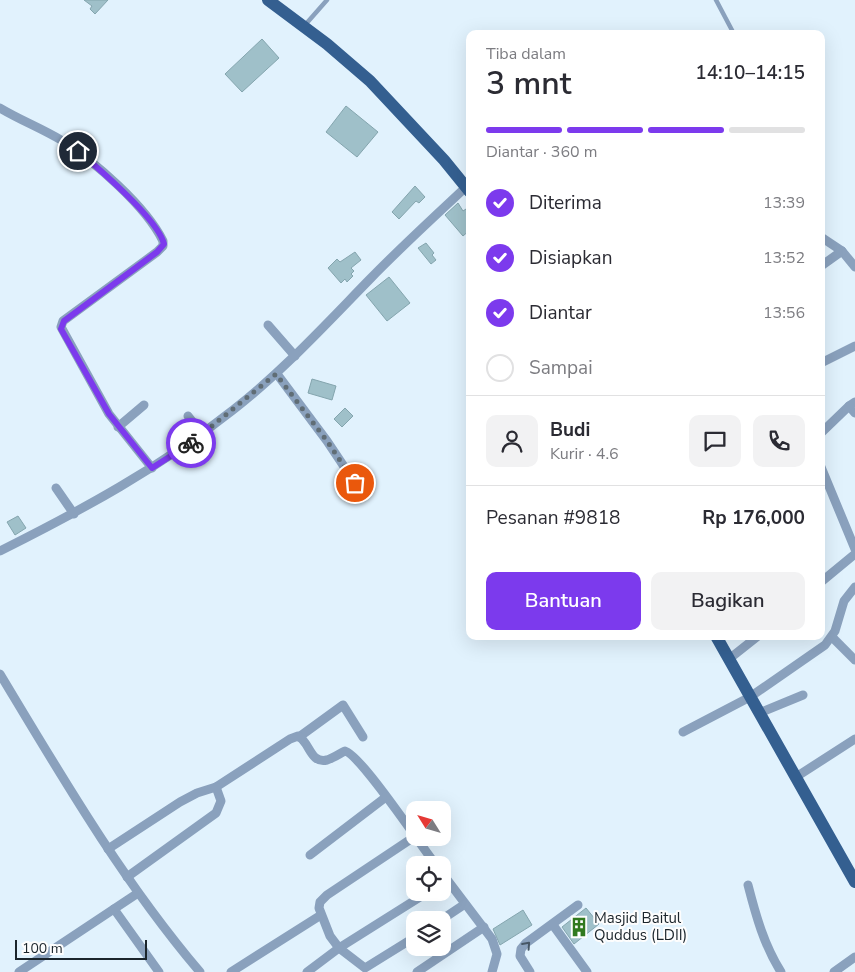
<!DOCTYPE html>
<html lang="id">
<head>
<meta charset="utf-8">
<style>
  body { margin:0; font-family:"Nunito Sans",sans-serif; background:#f2f2f3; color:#2b2b33; height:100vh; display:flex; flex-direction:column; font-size:19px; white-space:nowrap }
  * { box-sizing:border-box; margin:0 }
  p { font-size:16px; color:#7c7c81 }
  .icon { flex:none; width:28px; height:28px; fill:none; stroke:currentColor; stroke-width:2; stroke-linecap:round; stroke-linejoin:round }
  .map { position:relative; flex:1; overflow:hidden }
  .side { position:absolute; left:466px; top:30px; width:359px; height:610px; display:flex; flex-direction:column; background:#fff; border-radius:10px; box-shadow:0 5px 20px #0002 }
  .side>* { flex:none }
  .needle { width:32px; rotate:307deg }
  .buttons { position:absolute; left:406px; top:801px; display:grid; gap:10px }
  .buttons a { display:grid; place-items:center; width:45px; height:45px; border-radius:10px; background:#fff; box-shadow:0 5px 20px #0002; font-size:25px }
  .scale { position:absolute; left:15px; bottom:12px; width:132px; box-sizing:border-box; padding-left:5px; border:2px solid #1b252c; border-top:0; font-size:14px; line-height:18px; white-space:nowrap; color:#1b252c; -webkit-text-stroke:4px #fdfdfd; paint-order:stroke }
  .pin { position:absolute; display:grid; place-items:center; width:42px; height:42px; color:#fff; margin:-21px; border:2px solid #fff; border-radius:50%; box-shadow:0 1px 5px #0007 }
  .courier { position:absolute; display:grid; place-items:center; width:50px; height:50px; margin:-25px; border:4px solid #7c3aed; border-radius:50%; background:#fff; color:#222; box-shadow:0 1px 6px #0007 }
  .head em { font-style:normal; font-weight:600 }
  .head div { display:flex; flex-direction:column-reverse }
  .head { display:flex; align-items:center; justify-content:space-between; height:85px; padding:0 20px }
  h1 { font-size:32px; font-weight:600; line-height:38px }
  .bar { display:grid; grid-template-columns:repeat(4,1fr); gap:8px 5px; align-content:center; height:60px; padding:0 20px }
  .bar i { height:6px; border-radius:4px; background:#e1e1e2 }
  .bar .on { background:#7c3aed }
  .bar p { grid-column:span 4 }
  .line { display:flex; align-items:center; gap:12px; padding:0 20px; border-top:1px solid #e1e1e2 }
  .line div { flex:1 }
  .round { display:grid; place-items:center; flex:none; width:52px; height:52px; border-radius:10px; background:#f2f2f3 }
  ol { padding:0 20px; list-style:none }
  li { display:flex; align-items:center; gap:15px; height:55px }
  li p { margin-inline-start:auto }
  li .icon { padding:5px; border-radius:50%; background:#7c3aed; color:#fff; stroke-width:4 }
  li:last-child { color:#7c7c81 }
  li i { width:28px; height:28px; border:2px solid #e1e1e2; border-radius:50% }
  .cta { display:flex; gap:10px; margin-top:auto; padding:10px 20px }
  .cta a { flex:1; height:58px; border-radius:10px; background:#7c3aed; color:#fff; font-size:20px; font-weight:600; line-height:58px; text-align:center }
  .cta a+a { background:#f2f2f3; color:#2b2b33 }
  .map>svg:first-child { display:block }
  .building { fill:#9fc0c9; stroke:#84a5ae }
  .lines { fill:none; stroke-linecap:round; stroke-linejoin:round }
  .lane { stroke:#8aa1bd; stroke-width:4.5 }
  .street { stroke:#8aa1bd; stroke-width:9 }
  .primary { stroke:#345f90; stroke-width:12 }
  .oneway { stroke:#475766 }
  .done { stroke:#606d75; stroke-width:5; stroke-dasharray:0 9 }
  .route { stroke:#7c3aed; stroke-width:6 }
  .labels { text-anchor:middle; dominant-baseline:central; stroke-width:4; stroke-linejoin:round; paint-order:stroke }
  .poi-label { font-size:15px; fill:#1b252c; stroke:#fdfdfd; text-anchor:start }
</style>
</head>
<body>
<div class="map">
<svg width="855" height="972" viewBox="0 0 855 972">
  <rect width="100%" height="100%" fill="#e1f2fd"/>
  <g class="building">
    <polygon points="84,0 108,0 95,14 90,9 92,6"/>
    <polygon points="262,39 279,58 242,92 225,74"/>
    <polygon points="346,106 378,132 357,157 326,132"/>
    <polygon points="415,186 425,197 419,203 416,201 399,219 392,212"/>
    <polygon points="458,203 463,211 466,209 470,214 470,230 463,236 445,215"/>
    <polygon points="426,243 434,253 432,255 436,260 431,264 418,248"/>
    <polygon points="355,252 361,260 351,268 354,271 351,274 353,276 347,282 345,279 341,283 328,268 337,259 340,262"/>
    <polygon points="389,277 410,303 387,321 366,295"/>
    <polygon points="312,379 336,386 332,400 308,393"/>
    <polygon points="345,408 353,416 342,427 334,419"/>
    <polygon points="18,516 26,528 15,535 7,522"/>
    <polygon points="586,908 599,924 574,944 562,927"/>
    <polygon points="523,910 532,925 500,945 493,929"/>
  </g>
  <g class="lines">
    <g class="lane">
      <polyline points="716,0 734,34"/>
      <polyline points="305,25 327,0"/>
    </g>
    <g class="street">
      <path d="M0,108C20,120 41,128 61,140C94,161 146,206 163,241V246L157,252L63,321L61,327L109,414L152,468"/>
      <polyline points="821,237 842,251 855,267"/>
      <polyline points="821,266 842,251"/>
      <polyline points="268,325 295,356"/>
      <polyline points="821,363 855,346"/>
      <polyline points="277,374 327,441 355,483"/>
      <polyline points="855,402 849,406 855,413"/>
      <polyline points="188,416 202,434"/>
      <polyline points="118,427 144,405"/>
      <polyline points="821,433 849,406"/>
      <polyline points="821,467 855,549"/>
      <polyline points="56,488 74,514"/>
      <path d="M0,551C82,510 161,467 233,410C283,371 326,324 370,279C401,247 434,217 466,187"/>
      <polyline points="821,582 855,554"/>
      <polyline points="832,637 855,660"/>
      <polyline points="729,659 758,636"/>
      <path d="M0,674C62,777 122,880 200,972"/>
      <polyline points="759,713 803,695"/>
      <polyline points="683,732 750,697 825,645 835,631 844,601 855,587"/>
      <polyline points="299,737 343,705 363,737"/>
      <polyline points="796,777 855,739"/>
      <polyline points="414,837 327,895 320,902 319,908 330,936 339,948 365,968 415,937"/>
      <path d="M108,849L180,802L197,793L216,787L290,739L298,736C310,742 310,764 327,760C333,758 339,754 345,751C361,755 421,846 436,865"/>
      <polyline points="310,855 386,797"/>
      <polyline points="442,873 492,939 497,954 492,972"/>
      <polyline points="127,877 216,813 221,801 216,787"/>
      <path d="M748,885C756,916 764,945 781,972"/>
      <polyline points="114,909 159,972"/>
      <polyline points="441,920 465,904"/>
      <polyline points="553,925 587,972"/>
      <polyline points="19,972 138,893"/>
      <polyline points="231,972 321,915"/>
      <polyline points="307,972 339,948 428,892"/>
      <polyline points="417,972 484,927"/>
      <polyline points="530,972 520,956 521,949 526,943 578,905"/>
      <polyline points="834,972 855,957"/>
    </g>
    <g class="primary">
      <polyline points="268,0 327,44 370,81 444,160 470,192"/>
      <polyline points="716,636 855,882"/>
    </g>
  </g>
  <defs><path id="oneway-chevron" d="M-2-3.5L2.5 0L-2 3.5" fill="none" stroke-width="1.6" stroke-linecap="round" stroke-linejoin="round" transform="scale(1.25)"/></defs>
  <use class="oneway" href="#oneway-chevron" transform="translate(527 945) rotate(-48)"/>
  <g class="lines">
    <polyline class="done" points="191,443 276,374 327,441 355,483"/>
    <path class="route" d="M78,151C98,168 158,219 164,244L157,252L64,321L61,329L109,414L152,468L191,443"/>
  </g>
  <defs>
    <symbol id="building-bare" viewBox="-9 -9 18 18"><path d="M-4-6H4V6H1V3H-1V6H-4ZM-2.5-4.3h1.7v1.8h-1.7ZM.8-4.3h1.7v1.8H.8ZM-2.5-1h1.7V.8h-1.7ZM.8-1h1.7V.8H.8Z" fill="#31791e" stroke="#fdfdfd" stroke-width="2.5" paint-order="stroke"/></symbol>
  </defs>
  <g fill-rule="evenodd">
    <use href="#building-bare" x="565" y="913" width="28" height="28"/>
  </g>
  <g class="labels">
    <g class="poi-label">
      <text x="594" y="918">Masjid Baitul<tspan x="594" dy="17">Quddus (LDII)</tspan></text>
    </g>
  </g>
</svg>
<div class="buttons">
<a><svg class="needle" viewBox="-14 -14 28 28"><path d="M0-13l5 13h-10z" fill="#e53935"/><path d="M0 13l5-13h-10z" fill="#7c7c81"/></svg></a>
<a><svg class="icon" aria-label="locate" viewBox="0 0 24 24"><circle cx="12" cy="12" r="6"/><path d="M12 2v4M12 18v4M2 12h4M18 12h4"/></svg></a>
<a><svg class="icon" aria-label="layers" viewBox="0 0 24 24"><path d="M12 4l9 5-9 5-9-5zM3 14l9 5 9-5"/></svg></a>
</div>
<div class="scale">100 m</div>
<div class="pin" style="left:355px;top:483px;background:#ea580c"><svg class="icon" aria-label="bag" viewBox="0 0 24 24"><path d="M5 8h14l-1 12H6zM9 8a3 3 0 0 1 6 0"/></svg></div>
<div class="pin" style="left:78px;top:151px;background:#1f2937"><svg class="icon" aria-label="home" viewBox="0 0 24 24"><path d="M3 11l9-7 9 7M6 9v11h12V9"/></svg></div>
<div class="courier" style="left:191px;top:443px"><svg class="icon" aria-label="bike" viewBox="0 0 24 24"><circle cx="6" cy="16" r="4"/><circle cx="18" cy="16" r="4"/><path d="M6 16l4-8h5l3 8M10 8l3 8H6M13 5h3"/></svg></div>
<section class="side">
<div class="head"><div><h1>3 mnt</h1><p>Tiba dalam</p></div><em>14:10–14:15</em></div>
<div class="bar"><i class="on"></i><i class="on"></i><i class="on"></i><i></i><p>Diantar · 360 m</p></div>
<ol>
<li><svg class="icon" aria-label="check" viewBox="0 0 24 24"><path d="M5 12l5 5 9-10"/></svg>Diterima<p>13:39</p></li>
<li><svg class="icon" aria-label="check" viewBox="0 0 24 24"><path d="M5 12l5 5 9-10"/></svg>Disiapkan<p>13:52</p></li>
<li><svg class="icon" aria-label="check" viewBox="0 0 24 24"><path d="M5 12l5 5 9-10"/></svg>Diantar<p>13:56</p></li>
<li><i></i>Sampai</li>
</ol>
<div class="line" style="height:90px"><a class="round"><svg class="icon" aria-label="person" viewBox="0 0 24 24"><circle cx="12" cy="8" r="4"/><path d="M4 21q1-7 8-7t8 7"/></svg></a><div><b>Budi</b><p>Kurir · 4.6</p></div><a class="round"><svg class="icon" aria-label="chat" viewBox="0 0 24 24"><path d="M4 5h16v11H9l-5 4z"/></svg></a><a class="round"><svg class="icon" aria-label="phone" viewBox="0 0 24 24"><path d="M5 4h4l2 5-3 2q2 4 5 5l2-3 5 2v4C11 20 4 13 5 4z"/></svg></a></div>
<div class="line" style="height:65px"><div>Pesanan #9818</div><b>Rp 176,000</b></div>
<div class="cta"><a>Bantuan</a><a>Bagikan</a></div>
</section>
</div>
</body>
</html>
